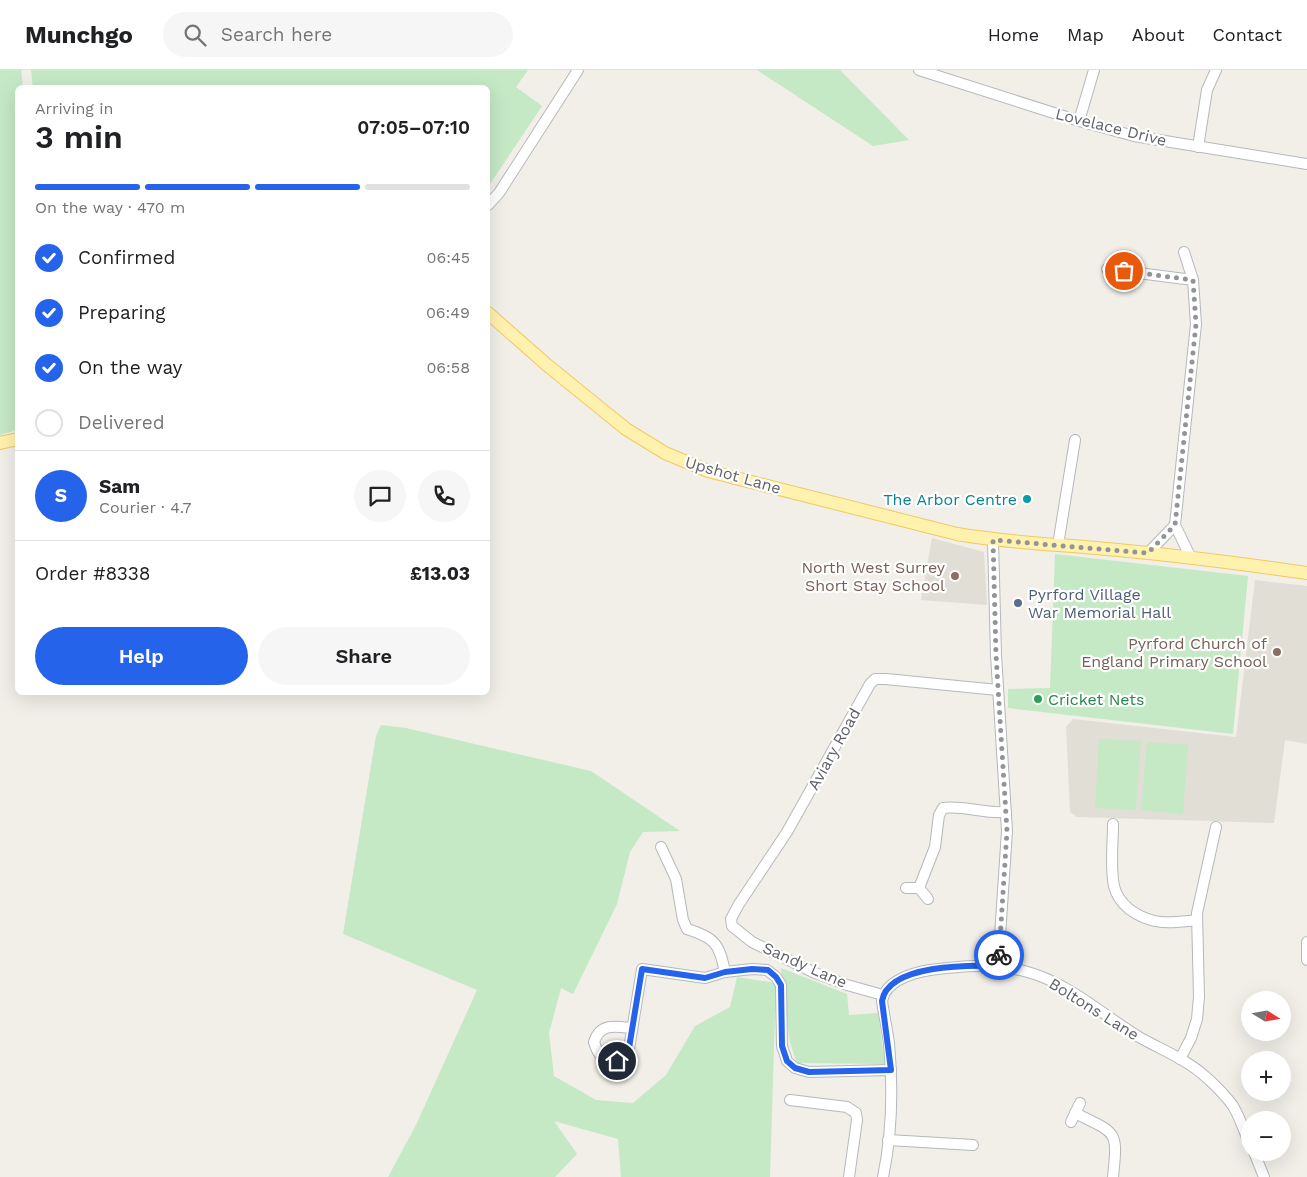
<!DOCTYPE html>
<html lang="en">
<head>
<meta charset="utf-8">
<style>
  body { margin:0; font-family:"Work Sans",sans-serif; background:#f6f6f6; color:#202124; height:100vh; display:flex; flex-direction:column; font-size:19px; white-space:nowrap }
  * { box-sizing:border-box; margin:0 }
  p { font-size:16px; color:#757577 }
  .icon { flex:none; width:28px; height:28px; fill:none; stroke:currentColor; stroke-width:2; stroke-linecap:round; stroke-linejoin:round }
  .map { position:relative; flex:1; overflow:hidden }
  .drawer { position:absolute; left:15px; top:15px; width:475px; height:610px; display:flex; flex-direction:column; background:#fff; border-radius:8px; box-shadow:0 5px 20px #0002 }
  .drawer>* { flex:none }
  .needle { width:32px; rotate:101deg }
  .tools { position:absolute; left:1241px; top:921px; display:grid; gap:10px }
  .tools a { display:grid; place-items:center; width:50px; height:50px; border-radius:50%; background:#fff; box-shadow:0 5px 20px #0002; font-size:25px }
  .pin { position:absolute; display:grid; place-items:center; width:42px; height:42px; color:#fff; margin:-21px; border:2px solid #fff; border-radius:50%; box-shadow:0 1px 5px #0007 }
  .courier { position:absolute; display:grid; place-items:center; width:50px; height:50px; margin:-25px; border:4px solid #2563eb; border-radius:50%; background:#fff; color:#222; box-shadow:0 1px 6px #0007 }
  .head em { font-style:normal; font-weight:600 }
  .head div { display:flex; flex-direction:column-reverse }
  .head { display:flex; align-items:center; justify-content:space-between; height:85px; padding:0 20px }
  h1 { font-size:32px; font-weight:600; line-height:38px }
  .bar { display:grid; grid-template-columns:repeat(4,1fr); gap:8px 5px; align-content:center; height:60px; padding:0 20px }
  .bar i { height:6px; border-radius:4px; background:#e0e0e0 }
  .bar .on { background:#2563eb }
  .bar p { grid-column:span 4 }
  .line { display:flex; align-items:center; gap:12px; padding:0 20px; border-top:1px solid #e0e0e0 }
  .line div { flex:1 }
  .round { display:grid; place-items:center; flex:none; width:52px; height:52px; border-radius:26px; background:#f6f6f6 }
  ol { padding:0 20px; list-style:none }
  li { display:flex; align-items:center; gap:15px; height:55px }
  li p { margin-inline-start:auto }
  li .icon { padding:5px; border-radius:50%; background:#2563eb; color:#fff; stroke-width:4 }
  li:last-child { color:#757577 }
  li i { width:28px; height:28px; border:2px solid #e0e0e0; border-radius:50% }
  .button { display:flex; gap:10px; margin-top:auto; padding:10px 20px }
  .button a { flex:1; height:58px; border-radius:30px; background:#2563eb; color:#fff; font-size:20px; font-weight:600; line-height:58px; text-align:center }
  .button a+a { background:#f6f6f6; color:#202124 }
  header { display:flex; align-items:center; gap:30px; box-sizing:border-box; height:70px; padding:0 25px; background:#fff; border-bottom:1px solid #e0e0e0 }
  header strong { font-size:24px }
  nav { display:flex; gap:28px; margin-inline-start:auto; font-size:18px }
  .search { width:350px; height:45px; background:#f6f6f6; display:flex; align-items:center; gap:12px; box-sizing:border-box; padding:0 18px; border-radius:28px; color:#757577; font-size:19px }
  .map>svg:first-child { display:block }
  .education { fill:#e1ded6 }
  .green { fill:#c5e8c5 }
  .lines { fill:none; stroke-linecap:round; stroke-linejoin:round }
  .minor-casing { stroke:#b5b8bc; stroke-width:12 }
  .major-casing { stroke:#f2c960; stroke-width:14 }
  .minor { stroke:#fff; stroke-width:10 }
  .major { stroke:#fff2af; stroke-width:12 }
  .done { stroke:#929495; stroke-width:5; stroke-dasharray:0 9 }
  .route { stroke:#2563eb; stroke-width:6 }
  .culture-dot { fill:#0f9aa8; stroke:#fff; stroke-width:2 }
  .education-dot { fill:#8d6e63; stroke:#fff; stroke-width:2 }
  .service-dot { fill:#5c6f8a; stroke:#fff; stroke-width:2 }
  .leisure-dot { fill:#2e9e5b; stroke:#fff; stroke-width:2 }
  .labels { text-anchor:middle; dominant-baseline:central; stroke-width:4.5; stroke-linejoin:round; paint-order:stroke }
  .street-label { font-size:16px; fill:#5f6368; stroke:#fff }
  .culture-label { font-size:16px; fill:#0d838f; stroke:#fff; text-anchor:end }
  .education-label { font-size:16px; fill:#785e54; stroke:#fff; text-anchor:end }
  .service-label { font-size:16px; fill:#4e5e75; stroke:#fff; text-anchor:start }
  .leisure-label { font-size:16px; fill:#27864d; stroke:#fff; text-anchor:start }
</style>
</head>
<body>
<header>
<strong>Munchgo</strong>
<div class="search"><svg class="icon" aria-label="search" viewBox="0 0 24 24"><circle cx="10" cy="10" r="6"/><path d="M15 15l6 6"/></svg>Search here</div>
<nav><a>Home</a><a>Map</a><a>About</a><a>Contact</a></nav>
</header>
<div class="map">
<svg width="1307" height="1107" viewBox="0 0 1307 1107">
  <rect width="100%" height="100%" fill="#f1efe8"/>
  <g class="education">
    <polygon points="932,468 984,482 987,535 921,530"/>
    <polygon points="1255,510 1307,516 1307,674 1285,670 1274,753 1077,747 1070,742 1066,657 1073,649 1236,667"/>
  </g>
  <g class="green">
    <polygon points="0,0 21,0 23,17 18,18 17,360 0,365"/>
    <polygon points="31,0 528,0 516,17 542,36 488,117 488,18 33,18"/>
    <polygon points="757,0 840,0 909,70 873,76"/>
    <polygon points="1055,484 1248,506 1233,664 1008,638 1008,619 1050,618"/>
    <polygon points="381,655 406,658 591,701 680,761 643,762 630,782 617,834 573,924 561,918 549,963 554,1006 596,1030 633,1033 666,1005 695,956 730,937 737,907 776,913 770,1107 621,1107 618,1069 554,1051 577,1084 555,1107 388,1107 416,1055 477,920 343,864 376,666"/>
    <polygon points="1099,669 1141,671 1136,740 1095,738"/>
    <polygon points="1147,672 1188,675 1183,744 1141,740"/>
    <polygon points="781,898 847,924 849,945 878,943 885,994 797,993 790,973"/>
  </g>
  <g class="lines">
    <defs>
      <g id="minor">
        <polyline points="919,0 1079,51 1134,66 1307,94"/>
        <polyline points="1079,51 1094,0"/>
        <polyline points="1198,77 1207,20 1216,0"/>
        <polyline points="488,135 499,123 578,0"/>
        <polyline points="1184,182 1193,210 1196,254 1175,455 1191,488"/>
        <polyline points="1107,199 1193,210"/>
        <polyline points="993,470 996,585 1007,761 998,896"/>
        <polyline points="1058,475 1075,370"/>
        <polyline points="1148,483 1175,455"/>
        <path d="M1113,754C1113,774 1110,797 1114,816C1116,825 1122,833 1129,839C1152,856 1170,853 1197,850"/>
        <path d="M661,777L676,809L683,850L687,859C715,868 719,873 725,902"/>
        <polyline points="906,818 919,818 928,829"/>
        <path d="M919,818L935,777L939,745L943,738C963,735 984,744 1006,742"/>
        <polyline points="1307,872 1307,890"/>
        <polyline points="883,925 847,915 815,903 752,872 732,856 731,849 739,834 787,762 870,614 875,609 886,609 998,620"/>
        <path d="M631,958C615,956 600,953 594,972C600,993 617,999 629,979L642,899L705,908L725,902L752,899L767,900L776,907L781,915L782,976L787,991L795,998L809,1002L891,1000"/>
        <polyline points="1180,989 1191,968 1197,949 1199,927 1197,843 1216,757"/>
        <polyline points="790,1030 847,1037 856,1043 857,1050 849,1107"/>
        <path d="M1075,1043C1117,1064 1118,1059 1113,1107"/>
        <polyline points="1071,1052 1080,1033"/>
        <polyline points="888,1070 973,1075"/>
        <polyline points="1254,1082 1264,1107"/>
        <path d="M883,1107C892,1064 893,1017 889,973C887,959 884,945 882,931C885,911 912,903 930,900C960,896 994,893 1024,901C1068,912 1101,944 1139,967C1162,980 1188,990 1207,1008C1216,1016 1226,1026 1233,1036C1240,1047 1244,1062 1250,1074"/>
      </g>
      <g id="major">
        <path d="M488,243L547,295L626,359L665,383L708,401L957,464C1003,472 1049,474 1096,478C1167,484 1237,493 1307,503"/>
        <polyline points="0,373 18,369"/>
      </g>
    </defs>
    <use href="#minor" class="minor-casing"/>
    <use href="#major" class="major-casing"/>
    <use href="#minor" class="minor"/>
    <use href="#major" class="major"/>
  </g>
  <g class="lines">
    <polyline class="done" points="999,885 1007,761 996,585 993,470 1148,483 1175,455 1196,254 1193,210 1124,201"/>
    <path class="route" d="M617,991L624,987L629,978L642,899L705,908L725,902L752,899L768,900L776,907L781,915L782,976L787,991L795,998L809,1002L891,1000L882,931C888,894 970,895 998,896L999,885"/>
  </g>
  <circle class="culture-dot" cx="1027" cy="429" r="5"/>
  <g class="education-dot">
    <circle cx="955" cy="506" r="5"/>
    <circle cx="1277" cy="582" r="5"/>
  </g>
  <circle class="service-dot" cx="1018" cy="533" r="5"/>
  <circle class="leisure-dot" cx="1038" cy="629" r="5"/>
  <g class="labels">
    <g class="street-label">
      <text transform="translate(1111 57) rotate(14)">Lovelace Drive</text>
      <text transform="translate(733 405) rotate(16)">Upshot Lane</text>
      <text transform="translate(834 679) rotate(-61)">Aviary Road</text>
      <text transform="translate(805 895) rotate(24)">Sandy Lane</text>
      <text transform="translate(1094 939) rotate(32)">Boltons Lane</text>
    </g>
    <g class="culture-label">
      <text x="1017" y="429">The Arbor Centre</text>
    </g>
    <g class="education-label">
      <text x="945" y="497">North West Surrey<tspan x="945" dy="18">Short Stay School</tspan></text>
      <text x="1267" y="573">Pyrford Church of<tspan x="1267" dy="18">England Primary School</tspan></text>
    </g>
    <g class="service-label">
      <text x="1028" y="524">Pyrford Village<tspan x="1028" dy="18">War Memorial Hall</tspan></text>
    </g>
    <g class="leisure-label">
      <text x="1048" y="629">Cricket Nets</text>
    </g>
  </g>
</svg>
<div class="tools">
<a><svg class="needle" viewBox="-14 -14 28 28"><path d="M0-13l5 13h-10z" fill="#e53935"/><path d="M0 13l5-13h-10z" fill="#757577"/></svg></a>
<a>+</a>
<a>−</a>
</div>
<div class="pin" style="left:1124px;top:201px;background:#ea580c"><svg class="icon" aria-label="bag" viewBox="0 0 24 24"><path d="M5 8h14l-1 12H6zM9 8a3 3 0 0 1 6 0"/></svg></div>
<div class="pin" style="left:617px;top:991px;background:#1f2937"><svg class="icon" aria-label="home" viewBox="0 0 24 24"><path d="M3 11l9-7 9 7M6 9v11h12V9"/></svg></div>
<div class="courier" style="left:999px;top:885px"><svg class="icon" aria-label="bike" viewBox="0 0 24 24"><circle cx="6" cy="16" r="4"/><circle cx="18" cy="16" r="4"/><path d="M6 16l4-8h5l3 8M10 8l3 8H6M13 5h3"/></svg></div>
<section class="drawer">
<div class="head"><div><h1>3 min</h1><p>Arriving in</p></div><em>07:05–07:10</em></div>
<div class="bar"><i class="on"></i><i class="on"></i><i class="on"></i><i></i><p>On the way · 470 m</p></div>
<ol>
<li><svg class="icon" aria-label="check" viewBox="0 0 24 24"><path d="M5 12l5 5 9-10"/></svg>Confirmed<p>06:45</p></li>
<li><svg class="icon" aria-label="check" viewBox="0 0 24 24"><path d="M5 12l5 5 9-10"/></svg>Preparing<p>06:49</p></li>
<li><svg class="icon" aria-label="check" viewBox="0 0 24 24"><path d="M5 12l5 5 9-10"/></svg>On the way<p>06:58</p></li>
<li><i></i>Delivered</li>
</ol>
<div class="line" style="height:90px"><b class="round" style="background:#2563eb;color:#fff">S</b><div><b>Sam</b><p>Courier · 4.7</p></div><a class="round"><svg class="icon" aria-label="chat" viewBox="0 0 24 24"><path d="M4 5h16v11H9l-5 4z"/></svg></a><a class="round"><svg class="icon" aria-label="phone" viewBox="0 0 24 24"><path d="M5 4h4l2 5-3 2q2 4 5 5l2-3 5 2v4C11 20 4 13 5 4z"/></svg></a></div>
<div class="line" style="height:65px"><div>Order #8338</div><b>£13.03</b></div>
<div class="button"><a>Help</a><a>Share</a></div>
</section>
</div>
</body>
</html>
